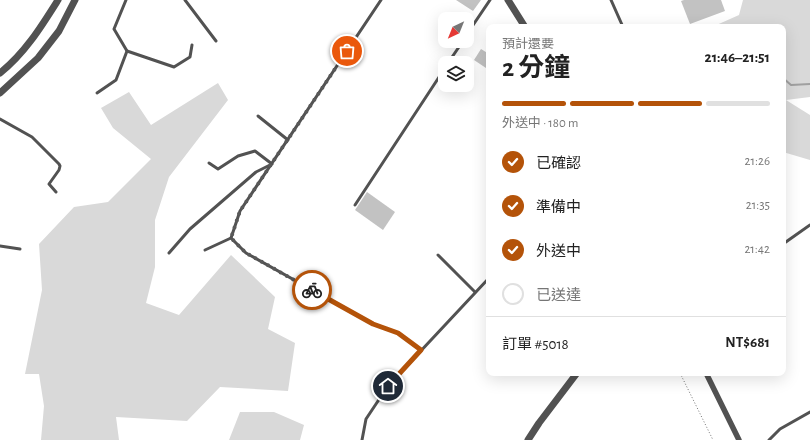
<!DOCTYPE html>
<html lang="zh-TW">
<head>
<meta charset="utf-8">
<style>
  body { margin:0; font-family:"Alegreya Sans","Noto Sans TC",sans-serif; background:#f6f6f6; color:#222; height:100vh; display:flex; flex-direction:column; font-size:15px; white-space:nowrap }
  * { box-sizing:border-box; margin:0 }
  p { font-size:13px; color:#767676 }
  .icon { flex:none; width:22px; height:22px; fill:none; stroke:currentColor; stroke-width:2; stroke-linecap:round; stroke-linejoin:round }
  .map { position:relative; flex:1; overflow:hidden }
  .sheet { position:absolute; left:486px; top:24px; width:300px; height:352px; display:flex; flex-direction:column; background:#fff; border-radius:8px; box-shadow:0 4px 16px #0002 }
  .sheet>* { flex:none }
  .needle { width:26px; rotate:223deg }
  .tools { position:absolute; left:438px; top:12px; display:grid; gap:8px }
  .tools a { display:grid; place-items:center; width:36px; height:36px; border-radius:8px; background:#fff; box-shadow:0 4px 16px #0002; font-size:20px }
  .pin { position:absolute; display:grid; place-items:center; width:34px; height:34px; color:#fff; margin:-17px; border:2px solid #fff; border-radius:50%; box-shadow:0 1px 4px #0007 }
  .courier { position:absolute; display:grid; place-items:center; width:40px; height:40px; margin:-20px; border:3px solid #b45309; border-radius:50%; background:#fff; color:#222; box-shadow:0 1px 5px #0007 }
  .summary em { font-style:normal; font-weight:700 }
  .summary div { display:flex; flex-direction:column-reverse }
  .summary { display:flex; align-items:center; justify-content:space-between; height:68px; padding:0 16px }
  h1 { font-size:26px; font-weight:700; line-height:30px }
  .bar { display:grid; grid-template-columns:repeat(4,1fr); gap:6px 4px; align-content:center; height:48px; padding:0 16px }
  .bar i { height:5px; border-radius:3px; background:#e0e0e0 }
  .bar .on { background:#b45309 }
  .bar p { grid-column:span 4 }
  .line { display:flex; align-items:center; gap:10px; padding:0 16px; border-top:1px solid #e0e0e0 }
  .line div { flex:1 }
  ol { padding:0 16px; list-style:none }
  li { display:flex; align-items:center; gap:12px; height:44px }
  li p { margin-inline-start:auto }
  li .icon { padding:4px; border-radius:50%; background:#b45309; color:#fff; stroke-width:4 }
  li:last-child { color:#767676 }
  li i { width:22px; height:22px; border:2px solid #e0e0e0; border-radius:50% }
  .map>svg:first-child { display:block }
  .green { fill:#d9d9d9 }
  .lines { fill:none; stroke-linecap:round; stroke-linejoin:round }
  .stream { stroke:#a0a0a0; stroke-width:2 }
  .building { fill:#c2c2c2 }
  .path { stroke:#747474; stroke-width:1; stroke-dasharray:1 2; stroke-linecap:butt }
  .service { stroke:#525252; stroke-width:3 }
  .minor { stroke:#525252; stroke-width:5.5 }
  .tertiary { stroke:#525252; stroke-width:7 }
  .done { stroke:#595959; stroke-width:4; stroke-dasharray:0 7.2 }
  .route { stroke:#b45309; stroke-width:5 }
</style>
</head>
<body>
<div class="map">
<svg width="810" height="440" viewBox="0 0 810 440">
  <rect width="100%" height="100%" fill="#fff"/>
  <g class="green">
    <polygon points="743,0 810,0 810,97 786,100 810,115 810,160 783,152 783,27 712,27 739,15"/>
    <polygon points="218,83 228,100 169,177 155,220 155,267 146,303 179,315 231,255 275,297 268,329 295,343 288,391 220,387 187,421 116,417 119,440 41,440 44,406 39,374 25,374 42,290 39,244 74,207 108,202 151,159 113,128 101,108 129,92 151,125"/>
    <polygon points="240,412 274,412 304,425 300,440 229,440"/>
  </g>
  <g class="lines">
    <polyline class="stream" points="783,78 791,85 810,84"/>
  </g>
  <g class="building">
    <polygon points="456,0 481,0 473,11"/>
    <polygon points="684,0 721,0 725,11 690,24 681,1"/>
    <polygon points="481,49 489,54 489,70 474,60"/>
    <polygon points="367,192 395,212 383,230 355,210"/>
  </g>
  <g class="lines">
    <polyline class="path" points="680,373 713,440"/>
    <g class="service">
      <polyline points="126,0 114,29 127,51 174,67 190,57 192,45"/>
      <polyline points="185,0 216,41"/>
      <polyline points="381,0 240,211 231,238 246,253 373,324 398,333 421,350"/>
      <polyline points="611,0 623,27"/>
      <polyline points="467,34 490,0"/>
      <polyline points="448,63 463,41"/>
      <polyline points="97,93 116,80 127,51"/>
      <polyline points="258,116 288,140"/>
      <polyline points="0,119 32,137 59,164 60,166 59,170 49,184 56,192"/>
      <polyline points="355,205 445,68"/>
      <polyline points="783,244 810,225"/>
      <polyline points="0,246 20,249"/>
      <polyline points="205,250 231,238"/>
      <polyline points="169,253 190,229 256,172 272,164 255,151 238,156 218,169 209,163"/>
      <polyline points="438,255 475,292"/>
      <polyline points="362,440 366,419 388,386 489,278"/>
      <polyline points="769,440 780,429 810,412"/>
    </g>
    <polyline class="minor" points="706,373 739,440"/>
    <g class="tertiary">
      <polyline points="508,0 525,27"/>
      <path d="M0,73C25,53 41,27 58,0"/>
      <polyline points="0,93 38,58 59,31 75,0"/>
      <polyline points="528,440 539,423 577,373"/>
    </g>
  </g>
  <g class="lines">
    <polyline class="done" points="312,290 246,253 231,238 240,211 347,51"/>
    <polyline class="route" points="312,290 373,324 398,333 421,350 388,386"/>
  </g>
</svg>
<div class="tools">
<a><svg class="needle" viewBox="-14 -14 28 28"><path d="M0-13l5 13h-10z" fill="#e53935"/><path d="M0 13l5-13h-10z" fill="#767676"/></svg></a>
<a><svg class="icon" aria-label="layers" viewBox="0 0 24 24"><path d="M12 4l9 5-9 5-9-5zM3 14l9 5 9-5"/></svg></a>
</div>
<div class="pin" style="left:347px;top:51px;background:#ea580c"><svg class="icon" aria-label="bag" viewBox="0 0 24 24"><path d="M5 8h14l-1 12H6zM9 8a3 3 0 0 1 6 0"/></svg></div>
<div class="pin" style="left:388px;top:386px;background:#1f2937"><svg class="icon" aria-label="home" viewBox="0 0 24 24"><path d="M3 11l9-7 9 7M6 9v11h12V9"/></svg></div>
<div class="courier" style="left:312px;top:290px"><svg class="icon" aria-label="bike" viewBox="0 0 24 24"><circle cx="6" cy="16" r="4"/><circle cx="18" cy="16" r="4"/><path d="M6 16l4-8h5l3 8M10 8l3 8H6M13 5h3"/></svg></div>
<section class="sheet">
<div class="summary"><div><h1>2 分鐘</h1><p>預計還要</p></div><em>21:46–21:51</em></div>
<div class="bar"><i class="on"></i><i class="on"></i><i class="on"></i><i></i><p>外送中 · 180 m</p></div>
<ol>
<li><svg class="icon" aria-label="check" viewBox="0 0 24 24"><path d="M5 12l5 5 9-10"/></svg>已確認<p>21:26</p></li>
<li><svg class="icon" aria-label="check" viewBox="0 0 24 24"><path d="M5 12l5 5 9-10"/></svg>準備中<p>21:35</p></li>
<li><svg class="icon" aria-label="check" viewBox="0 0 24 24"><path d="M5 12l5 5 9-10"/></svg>外送中<p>21:42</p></li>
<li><i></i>已送達</li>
</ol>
<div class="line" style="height:52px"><div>訂單 #5018</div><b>NT$681</b></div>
</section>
</div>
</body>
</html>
